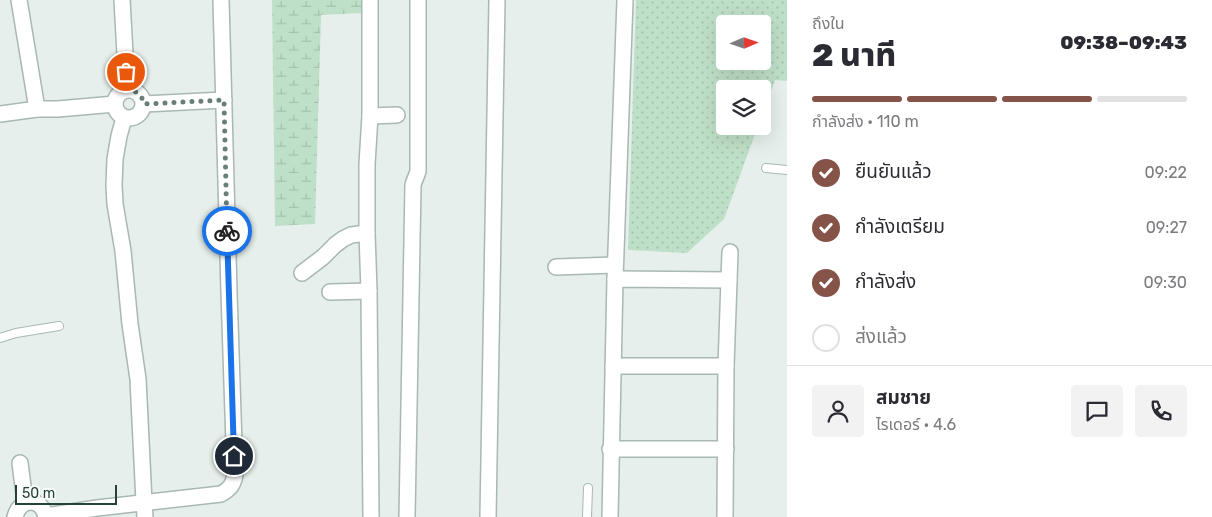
<!DOCTYPE html>
<html lang="th">
<head>
<meta charset="utf-8">
<style>
  body { margin:0; font-family:Rubik,"Noto Sans Thai",sans-serif; background:#f2f2f3; color:#2b2b33; height:100vh; display:flex; flex-direction:column; font-size:19px; white-space:nowrap }
  * { box-sizing:border-box; margin:0 }
  p { font-size:16px; color:#7c7c81 }
  .icon { flex:none; width:28px; height:28px; fill:none; stroke:currentColor; stroke-width:2; stroke-linecap:round; stroke-linejoin:round }
  .map { position:relative; flex:1; overflow:hidden }
  .side { display:flex; flex-direction:column; background:#fff; width:425px }
  .side>* { flex:none }
  .needle { width:32px; rotate:88deg }
  .controls { position:absolute; left:716px; top:15px; display:grid; gap:10px }
  .controls a { display:grid; place-items:center; width:55px; height:55px; border-radius:5px; background:#fff; box-shadow:0 5px 20px #0002; font-size:25px }
  .scale { position:absolute; left:15px; bottom:12px; width:102px; box-sizing:border-box; padding-left:5px; border:2px solid #24423a; border-top:0; font-size:14px; line-height:18px; white-space:nowrap; color:#24423a; -webkit-text-stroke:4px #f7fbf9; paint-order:stroke }
  .pin { position:absolute; display:grid; place-items:center; width:42px; height:42px; color:#fff; margin:-21px; border:2px solid #fff; border-radius:50%; box-shadow:0 1px 5px #0007 }
  .courier { position:absolute; display:grid; place-items:center; width:50px; height:50px; margin:-25px; border:4px solid #1a73e8; border-radius:50%; background:#fff; color:#222; box-shadow:0 1px 6px #0007 }
  .headline em { font-style:normal; font-weight:800 }
  .headline div { display:flex; flex-direction:column-reverse }
  .headline { display:flex; align-items:center; justify-content:space-between; height:85px; padding:0 25px }
  h1 { font-size:32px; font-weight:800; line-height:38px }
  .bar { display:grid; grid-template-columns:repeat(4,1fr); gap:8px 5px; align-content:center; height:60px; padding:0 25px }
  .bar i { height:6px; border-radius:4px; background:#e1e1e2 }
  .bar .active { background:#855347 }
  .bar p { grid-column:span 4 }
  .line { display:flex; align-items:center; gap:12px; padding:0 25px; border-top:1px solid #e1e1e2 }
  .line div { flex:1 }
  .round { display:grid; place-items:center; flex:none; width:52px; height:52px; border-radius:5px; background:#f2f2f3 }
  ol { padding:0 25px; list-style:none }
  li { display:flex; align-items:center; gap:15px; height:55px }
  li p { margin-inline-start:auto }
  li .icon { padding:5px; border-radius:50%; background:#855347; color:#fff; stroke-width:4 }
  li:last-child { color:#7c7c81 }
  li i { width:28px; height:28px; border:2px solid #e1e1e2; border-radius:50% }
  main { display:flex; flex:1; min-height:0 }
  .map>svg:first-child { display:block }
  .grass { fill:url(#grass-dots); fill-rule:evenodd }
  .wetland { fill:url(#wetland-marsh) }
  .lines { fill:none; stroke-linecap:round; stroke-linejoin:round }
  .lane-casing { stroke:#a8b8b2; stroke-width:10 }
  .street-casing { stroke:#a8b8b2; stroke-width:18 }
  .lane { stroke:#fff; stroke-width:8 }
  .street { stroke:#fff; stroke-width:15 }
  .done { stroke:#687f78; stroke-width:5; stroke-dasharray:0 9 }
  .route { stroke:#1a73e8; stroke-width:6 }
</style>
</head>
<body>
<main>
<div class="map">
<svg width="787" height="517" viewBox="0 0 787 517">
  <defs>
    <pattern id="grass-dots" width="8" height="8" patternUnits="userSpaceOnUse" patternTransform="scale(1.25)"><rect width="8" height="8" fill="#bfe0c8"/><path d="M2 2h.1M6 6h.1" fill="none" stroke="#a4c1ad" stroke-width="1.8" stroke-linecap="round"/></pattern>
    <pattern id="wetland-marsh" width="20" height="14" patternUnits="userSpaceOnUse" patternTransform="scale(1.25)"><rect width="20" height="14" fill="#bfe0c8"/><path d="M1 5h8M5 5V1M11 12h8M15 12V8" fill="none" stroke="#a4c1ad"/></pattern>
  </defs>
  <rect width="100%" height="100%" fill="#e6efeb"/>
  <path class="grass" d="M636,0H787V81L775,80L763,113L762,89H725V126H758L724,219L687,253L628,250ZM725,24H762V61H725Z"/>
  <polygon class="wetland" points="272,0 362,0 361,13 321,15 315,224 275,226"/>
  <g class="lines">
    <defs>
      <g id="lane">
        <polyline points="766,168 787,170"/>
        <polyline points="0,338 16,333 59,326"/>
        <polyline points="587,517 588,488"/>
      </g>
      <g id="street">
        <polyline points="19,0 37,109"/>
        <polyline points="122,0 127,90"/>
        <polyline points="370,0 370,116 367,164 367,233 369,291 371,517"/>
        <circle cx="129" cy="104" r="14"/>
        <polyline points="144,104 224,100"/>
        <polyline points="0,114 37,109 58,109 115,104"/>
        <polyline points="370,116 397,115"/>
        <polyline points="124,118 119,136 115,159 114,185 115,204 123,251 130,324 138,379 144,502 145,517"/>
        <polyline points="556,267 615,265"/>
        <polyline points="302,273 323,257 335,245 343,239 351,235 367,233"/>
        <polyline points="615,279 625,0"/>
        <polyline points="330,292 369,291"/>
        <polyline points="613,366 726,366"/>
        <polyline points="610,449 726,449"/>
        <polyline points="20,463 25,502"/>
        <path d="M46,516L97,508L221,494C230,489 233,485 235,475L229,292L221,0"/>
        <path d="M15,517C20,497 42,497 46,517"/>
        <path d="M407,517L413,185C414,180 417,176 418,171V0"/>
        <polyline points="488,517 497,0"/>
        <polyline points="610,517 615,279 729,280"/>
        <polyline points="725,517 726,366 730,252"/>
      </g>
    </defs>
    <use href="#lane" class="lane-casing"/>
    <use href="#street" class="street-casing"/>
    <use href="#lane" class="lane"/>
    <use href="#street" class="street"/>
  </g>
  <g class="lines">
    <path class="done" d="M126,72L127,90C136,90 142,95 144,104L224,100L227,231"/>
    <polyline class="route" points="227,231 234,456"/>
  </g>
</svg>
<div class="controls">
<a><svg class="needle" viewBox="-14 -14 28 28"><path d="M0-13l5 13h-10z" fill="#e53935"/><path d="M0 13l5-13h-10z" fill="#7c7c81"/></svg></a>
<a><svg class="icon" aria-label="layers" viewBox="0 0 24 24"><path d="M12 4l9 5-9 5-9-5zM3 14l9 5 9-5"/></svg></a>
</div>
<div class="scale">50 m</div>
<div class="pin" style="left:126px;top:72px;background:#ea580c"><svg class="icon" aria-label="bag" viewBox="0 0 24 24"><path d="M5 8h14l-1 12H6zM9 8a3 3 0 0 1 6 0"/></svg></div>
<div class="pin" style="left:234px;top:456px;background:#1f2937"><svg class="icon" aria-label="home" viewBox="0 0 24 24"><path d="M3 11l9-7 9 7M6 9v11h12V9"/></svg></div>
<div class="courier" style="left:227px;top:231px"><svg class="icon" aria-label="bike" viewBox="0 0 24 24"><circle cx="6" cy="16" r="4"/><circle cx="18" cy="16" r="4"/><path d="M6 16l4-8h5l3 8M10 8l3 8H6M13 5h3"/></svg></div>
</div>
<section class="side">
<div class="headline"><div><h1>2 นาที</h1><p>ถึงใน</p></div><em>09:38–09:43</em></div>
<div class="bar"><i class="active"></i><i class="active"></i><i class="active"></i><i></i><p>กำลังส่ง · 110 m</p></div>
<ol>
<li><svg class="icon" aria-label="check" viewBox="0 0 24 24"><path d="M5 12l5 5 9-10"/></svg>ยืนยันแล้ว<p>09:22</p></li>
<li><svg class="icon" aria-label="check" viewBox="0 0 24 24"><path d="M5 12l5 5 9-10"/></svg>กำลังเตรียม<p>09:27</p></li>
<li><svg class="icon" aria-label="check" viewBox="0 0 24 24"><path d="M5 12l5 5 9-10"/></svg>กำลังส่ง<p>09:30</p></li>
<li><i></i>ส่งแล้ว</li>
</ol>
<div class="line" style="height:90px"><a class="round"><svg class="icon" aria-label="person" viewBox="0 0 24 24"><circle cx="12" cy="8" r="4"/><path d="M4 21q1-7 8-7t8 7"/></svg></a><div><b>สมชาย</b><p>ไรเดอร์ · 4.6</p></div><a class="round"><svg class="icon" aria-label="chat" viewBox="0 0 24 24"><path d="M4 5h16v11H9l-5 4z"/></svg></a><a class="round"><svg class="icon" aria-label="phone" viewBox="0 0 24 24"><path d="M5 4h4l2 5-3 2q2 4 5 5l2-3 5 2v4C11 20 4 13 5 4z"/></svg></a></div>
</section>
</main>
</body>
</html>
